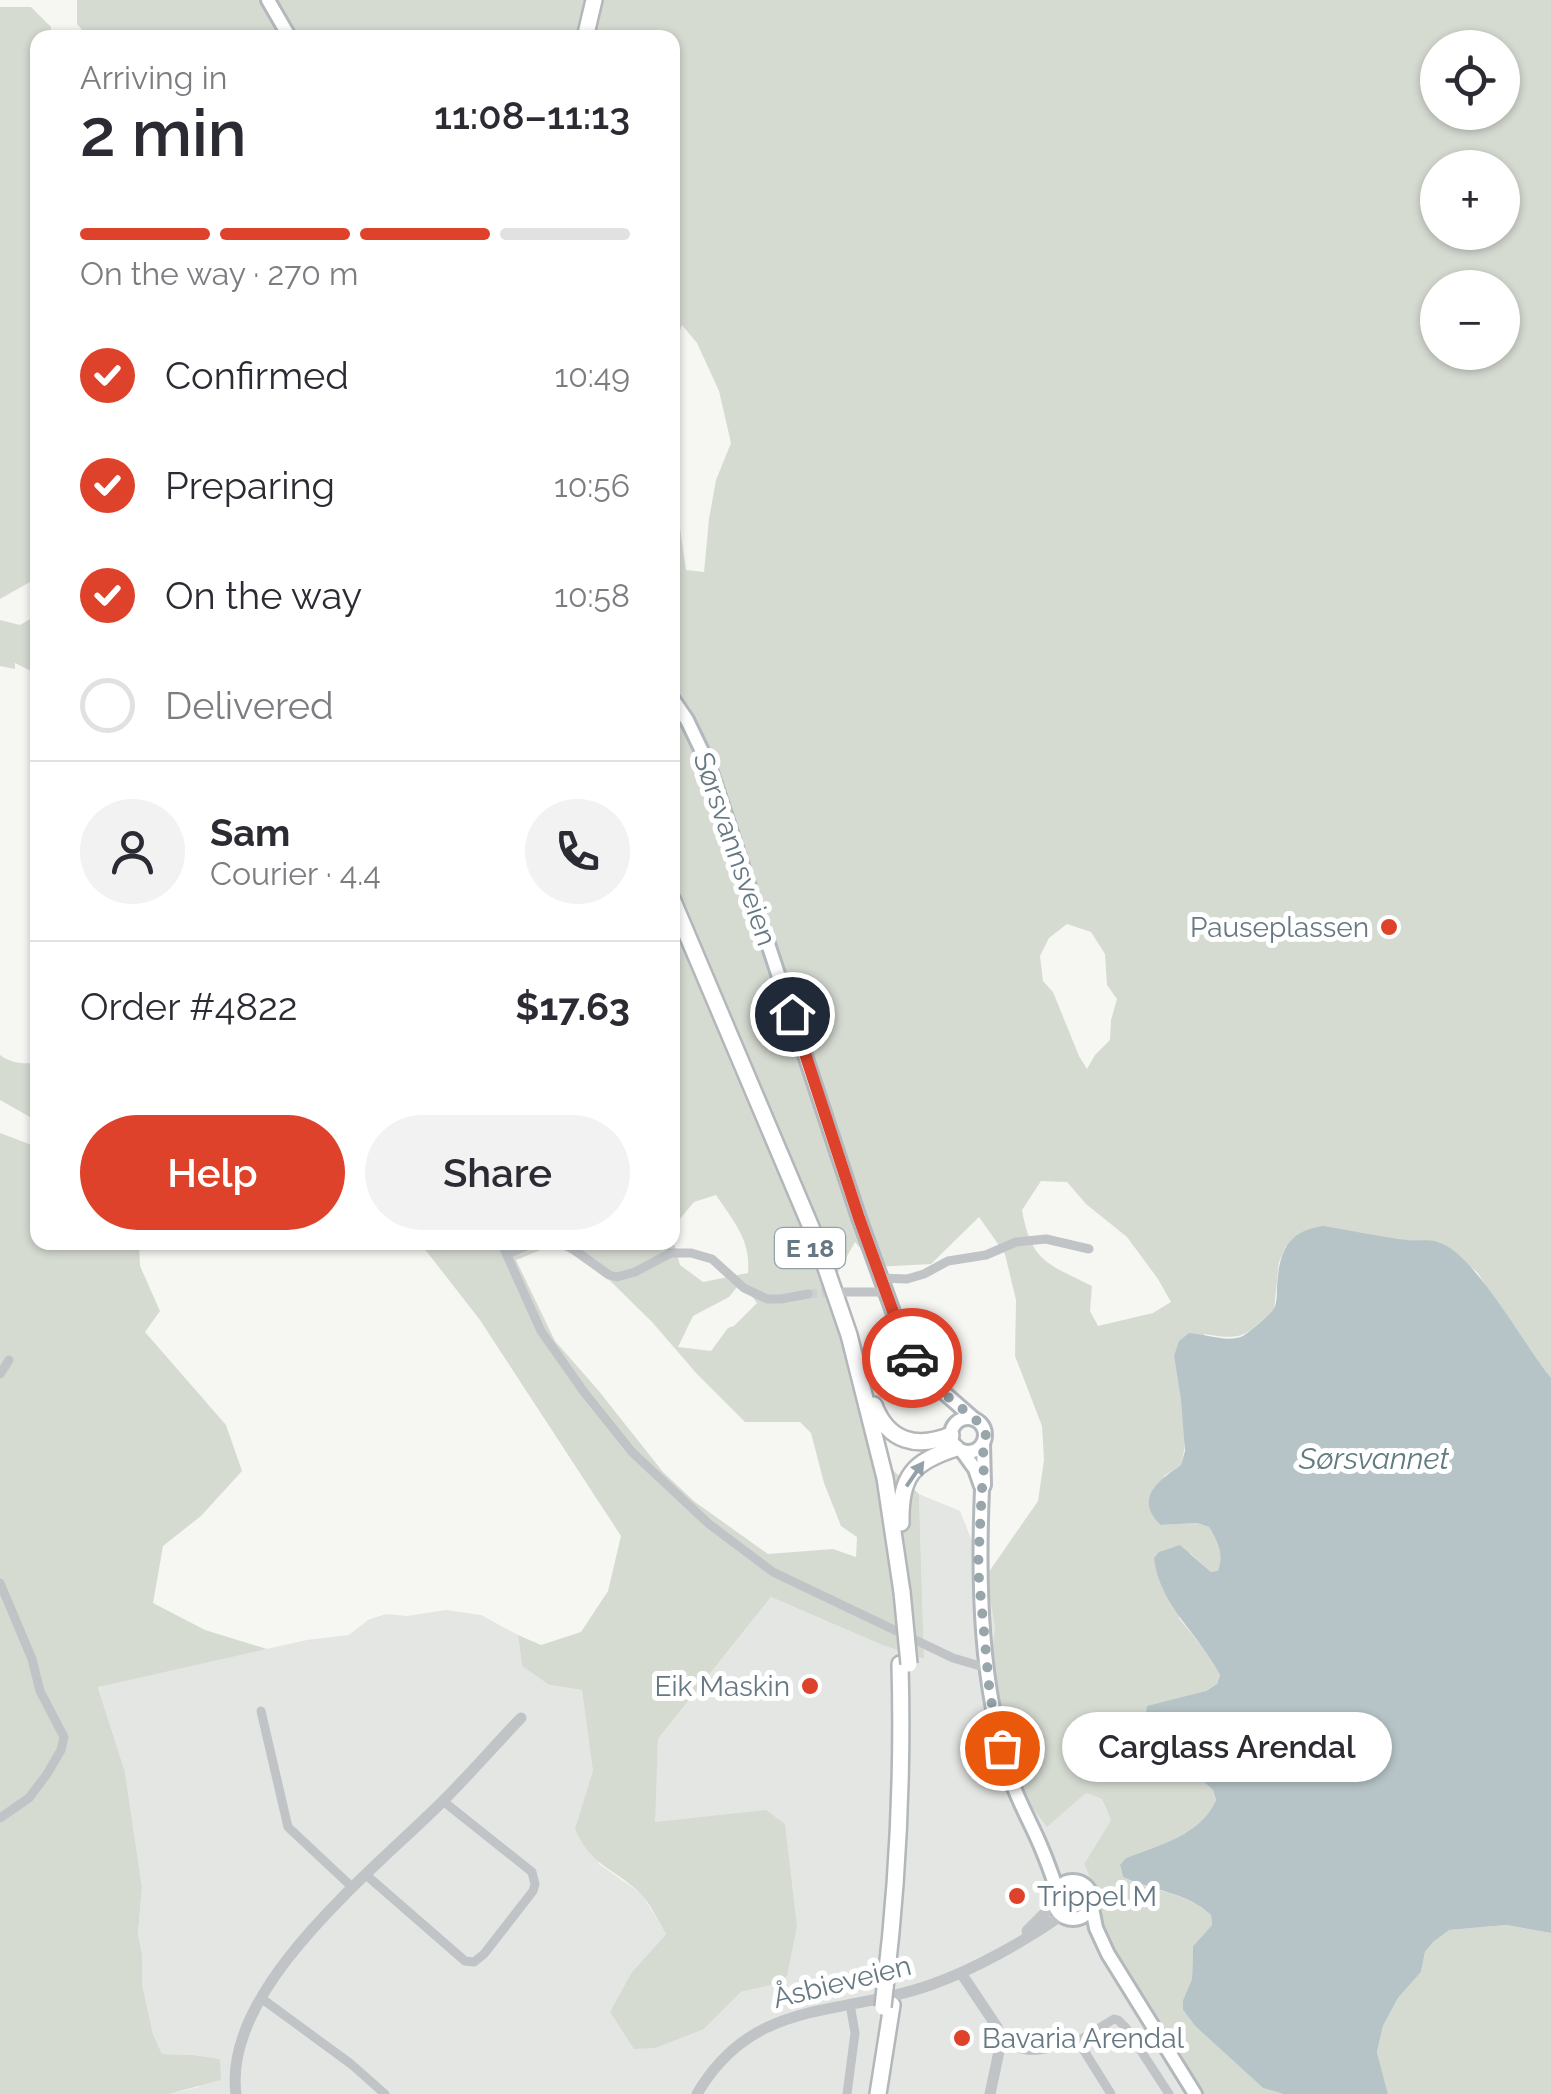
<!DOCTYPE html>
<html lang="en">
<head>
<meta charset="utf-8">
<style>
  body { margin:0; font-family:Raleway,sans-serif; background:#f2f2f3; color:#2b2b33; height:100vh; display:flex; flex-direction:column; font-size:38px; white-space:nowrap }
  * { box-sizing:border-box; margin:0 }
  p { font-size:32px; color:#7c7c81 }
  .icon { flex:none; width:55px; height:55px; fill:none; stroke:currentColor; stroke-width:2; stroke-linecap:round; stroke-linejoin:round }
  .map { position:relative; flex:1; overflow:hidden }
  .details { position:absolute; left:30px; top:30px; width:650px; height:1220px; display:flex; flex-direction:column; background:#fff; border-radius:20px; box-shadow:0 2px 8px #0004 }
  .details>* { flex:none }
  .controls { position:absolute; left:1420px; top:30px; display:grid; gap:20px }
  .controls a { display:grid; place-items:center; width:100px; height:100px; border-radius:50%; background:#fff; box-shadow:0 2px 8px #0004; font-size:50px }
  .pin { position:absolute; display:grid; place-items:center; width:85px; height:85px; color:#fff; margin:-42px; border:5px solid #fff; border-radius:50%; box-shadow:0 2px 10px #0007 }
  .courier { position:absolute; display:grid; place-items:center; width:100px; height:100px; margin:-50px; border:8px solid #df422a; border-radius:50%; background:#fff; color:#222; box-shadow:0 2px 12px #0007 }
  .bubble { position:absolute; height:70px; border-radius:35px; background:#fff; box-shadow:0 2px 8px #0004; font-size:32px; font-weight:600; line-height:70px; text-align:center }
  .headline em { font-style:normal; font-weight:600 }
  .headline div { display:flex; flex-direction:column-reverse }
  .headline { display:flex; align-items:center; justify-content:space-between; height:170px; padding:0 50px }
  h1 { font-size:65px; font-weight:600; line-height:75px }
  .bar { display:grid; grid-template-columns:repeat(4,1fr); gap:15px 10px; align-content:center; height:120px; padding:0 50px }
  .bar i { height:12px; border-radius:8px; background:#e1e1e2 }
  .bar .current { background:#df422a }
  .bar p { grid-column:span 4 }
  .line { display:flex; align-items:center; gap:25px; padding:0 50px; border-top:2px solid #e1e1e2 }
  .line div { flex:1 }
  .round { display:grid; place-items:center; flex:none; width:105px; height:105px; border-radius:52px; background:#f2f2f3 }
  ol { padding:0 50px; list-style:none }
  li { display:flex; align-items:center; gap:30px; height:110px }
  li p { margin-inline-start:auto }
  li .icon { padding:10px; border-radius:50%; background:#df422a; color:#fff; stroke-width:4 }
  li:last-child { color:#7c7c81 }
  li i { width:55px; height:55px; border:5px solid #e1e1e2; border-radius:50% }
  .primary-button { display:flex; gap:20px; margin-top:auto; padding:20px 50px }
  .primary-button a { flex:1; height:115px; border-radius:60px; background:#df422a; color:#fff; font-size:40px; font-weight:600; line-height:115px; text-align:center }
  .primary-button a+a { background:#f2f2f3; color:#2b2b33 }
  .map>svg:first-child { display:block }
  .built { fill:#e4e6e4 }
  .green { fill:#d6dbd2; fill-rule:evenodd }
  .water { fill:#b6c4c7 }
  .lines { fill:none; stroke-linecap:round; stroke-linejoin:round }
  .minor-tunnel { stroke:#cbd0d1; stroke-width:9; stroke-dasharray:9 4.5; stroke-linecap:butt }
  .secondary-casing { stroke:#b2b8bc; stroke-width:18 }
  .trunk-casing { stroke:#b3b7ba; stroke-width:20 }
  .minor { stroke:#c0c4c7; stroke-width:9 }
  .tertiary { stroke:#c0c4c7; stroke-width:11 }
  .secondary { stroke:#fff; stroke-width:12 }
  .trunk { stroke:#fff; stroke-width:15 }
  .trunk-bridge-casing { stroke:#b3b7ba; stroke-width:20; stroke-linecap:butt }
  .trunk-bridge { stroke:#fff; stroke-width:15 }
  .oneway { fill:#94a1a8 }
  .done { stroke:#98a5aa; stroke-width:10; stroke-dasharray:0 18 }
  .route { stroke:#df422a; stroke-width:12 }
  .poi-dot { fill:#df422a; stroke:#fff; stroke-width:4 }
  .labels { text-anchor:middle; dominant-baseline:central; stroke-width:10; stroke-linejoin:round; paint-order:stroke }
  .shield { fill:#fff; stroke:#94a1a8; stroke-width:2.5 }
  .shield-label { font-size:25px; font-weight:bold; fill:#667983 }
  .street-label { font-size:28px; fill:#667983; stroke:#fff }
  .poi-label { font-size:28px; fill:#667983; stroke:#fff; text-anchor:end }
  .water-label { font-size:30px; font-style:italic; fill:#627b80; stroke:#fff }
</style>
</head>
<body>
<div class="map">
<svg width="1551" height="2094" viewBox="0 0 1551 2094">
  <rect width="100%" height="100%" fill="#f6f6f3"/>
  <polygon class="built" points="919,1494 960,1511 986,1576 995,1628 987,1688 1086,1793 1102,1799 1111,1820 1084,1864 1095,1890 1106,1942 1194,2094 169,2094 199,2087 220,2059 194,2055 162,2054 153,2034 142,1984 142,1954 138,1934 142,1887 125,1772 98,1686 307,1640 349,1635 368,1620 386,1614 407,1616 446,1610 481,1615 518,1635 522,1666 549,1685 582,1690 594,1771 588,1791 599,1864 642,1894 666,1934 632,1972 704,2029 741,1992 776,1984 654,1822 658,1739 771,1597 882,1645 924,1659"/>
  <g class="green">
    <path d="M77,0H1551V1378L1535,1359L1477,1272L1439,1242L1406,1240L1286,1246L1279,1262L1274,1310C1243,1336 1245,1341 1205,1334L1174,1356C1180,1390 1191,1431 1181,1465L1164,1476L1161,1525L1197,1523L1209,1527C1218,1542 1224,1554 1218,1572H1211L1190,1553L1179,1618L1212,1659L1220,1675L1217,1684L1206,1691L1146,1713L1186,1766L1213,1790L1216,1800C1201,1835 1159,1845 1126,1858L1120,1866L1123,1877C1152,1892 1187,1892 1211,1915L1212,1925L1193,1946L1192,1979L1183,2000V2010L1195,2026L1263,2088L1283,2094H1194L1106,1942L1095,1890L1084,1864L1111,1820L1102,1799L1086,1793L1047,1827L1019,1790L987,1688L995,1628L986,1576L1038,1501L1044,1460L1042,1426L1015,1356L1016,1300L1005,1254L979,1217L931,1264L876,1267L855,1242L837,1274L840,1315L883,1461L919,1494L924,1659L882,1645L771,1597L658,1739L655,1822L766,1810L785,1824L797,1926L787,1976L776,1984L741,1992L704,2029L655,2048L634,2049L610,2012L632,1972L666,1934C658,1921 650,1902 639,1892C612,1867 591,1866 575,1829L593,1771L582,1690L549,1685L522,1666L518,1635L541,1645L581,1632L608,1591L621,1536L480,1320L420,1243L672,1242L673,1240L680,1265L703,1282L748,1273C751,1240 734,1222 716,1195L694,1202L673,1227V516L679,521L686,570L704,572L709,519L716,480L731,443L719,391L697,343L682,325L673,346L672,38H89L77,24ZM1438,48H1502V112H1438ZM1438,168H1502V232H1438ZM1438,288H1502V352H1438ZM1067,924L1091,932L1105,954L1107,985L1117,999L1111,1020L1110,1040L1095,1055L1087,1069L1079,1056L1053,992L1043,981L1040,956L1049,938ZM1041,1181L1067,1182L1086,1204L1127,1237L1158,1279L1171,1302L1153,1313L1098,1326L1090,1311L1092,1286C1048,1264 1031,1262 1022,1210ZM553,1245L594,1265L652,1322L697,1374L745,1422H800L811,1433L824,1483L841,1526L857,1537L856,1557L833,1549L768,1554L695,1502L663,1472L598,1390L555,1341L516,1260ZM741,1282L757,1303L734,1326L728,1328L711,1351L678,1347L693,1316L729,1297Z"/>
    <polygon points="0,7 31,7 51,27 51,37 38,38 37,578 0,599"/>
    <polygon points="37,615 37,674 15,663 15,669 0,666 0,620 20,625"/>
    <path d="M0,1055C10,1063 25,1065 37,1062V1121L0,1100Z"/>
    <polygon points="0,1133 37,1147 38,1242 139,1243 140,1266 160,1311 145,1332 226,1425 242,1471 201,1516 163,1546 153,1603 205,1630 267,1649 98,1687 125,1772 142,1887 138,1934 142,1954 142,1984 153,2034 162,2054 194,2055 220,2059 221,2080 169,2094 0,2094"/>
    <polygon points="1506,1925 1551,1933 1551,2094 1388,2094 1377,2052 1383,2026 1398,1998 1421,1972 1425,1952 1433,1941 1448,1930"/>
  </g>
  <path class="water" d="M1323,1226C1351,1230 1379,1237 1407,1240C1417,1241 1429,1239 1438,1242C1475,1253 1524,1346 1551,1378V1933L1506,1925L1449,1930L1433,1942L1425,1952L1421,1972L1398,1998L1383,2026L1377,2052L1388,2094H1283L1263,2088L1195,2026L1183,2010V2000L1192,1979L1193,1946L1212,1925L1211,1915C1187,1892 1152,1891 1123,1877L1120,1865L1126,1858C1159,1845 1201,1835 1216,1800L1213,1790L1186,1766L1146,1713L1147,1706L1206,1691L1217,1684L1220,1675C1200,1635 1159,1605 1154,1558L1159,1552L1180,1545L1211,1572L1218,1571C1224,1554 1218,1542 1209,1527L1197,1523L1161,1525C1133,1499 1159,1480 1181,1465L1185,1451L1181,1399L1174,1356L1179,1341L1189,1333C1205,1334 1228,1343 1243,1336C1248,1333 1270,1315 1273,1310C1277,1305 1277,1294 1277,1287C1279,1254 1286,1231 1323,1226Z"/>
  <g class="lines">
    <polyline class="minor-tunnel" points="808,1294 837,1292"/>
    <defs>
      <g id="secondary">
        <polyline points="268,0 290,38"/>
        <polyline points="672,698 687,720 709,766 859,1218 900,1331 919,1367 942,1391 974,1419"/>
        <circle cx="968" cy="1435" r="17"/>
        <path d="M983,1444L984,1485L982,1489C978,1585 980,1684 1010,1777C1018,1801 1031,1823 1041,1847C1047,1861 1052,1875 1057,1890"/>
        <polyline points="962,1451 975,1469 981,1486"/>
        <circle cx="1073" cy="1900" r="19"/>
        <polyline points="1091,1903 1096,1928 1108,1954 1195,2094"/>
      </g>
      <g id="trunk">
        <polyline points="585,38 594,0"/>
        <polyline points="672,899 816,1239 849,1335 885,1478 902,1592"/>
        <path d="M874,1405C888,1442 917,1449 951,1435"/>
        <path d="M901,1523C900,1475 913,1462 956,1448"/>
        <path d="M885,1988C898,1880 903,1773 900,1664"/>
        <polyline points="878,2094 892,2005"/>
      </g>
    </defs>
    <use href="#secondary" class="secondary-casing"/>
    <use href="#trunk" class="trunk-casing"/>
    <g class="minor">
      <polyline points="501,1242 541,1331 584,1392 632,1452 709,1524 773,1572 953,1658 987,1668"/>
      <polyline points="555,1242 570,1247 609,1275 617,1277 635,1272 671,1253 691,1253 712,1259 744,1288 767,1299 781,1299 808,1294"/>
      <polyline points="507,1254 531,1244 546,1242"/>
      <polyline points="880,1278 907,1279 924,1274 948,1261 986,1255 1016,1242 1046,1239 1089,1249"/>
      <polyline points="844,1292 885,1292"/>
      <polyline points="0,1374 9,1360"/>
      <polyline points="0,1583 32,1659 40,1691 64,1737 61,1750 47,1774 29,1798 0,1818"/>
      <polyline points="261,1711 288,1827 352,1887"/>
      <polyline points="365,1874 465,1961 474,1962 484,1954 533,1891 535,1884 532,1872 443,1801"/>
      <polyline points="261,1998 351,2064 385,2094"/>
      <path d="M1001,2042C1009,2044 1018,2048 1026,2050C1043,2053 1061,2043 1078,2041"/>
      <polyline points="847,2094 855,2033 850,2004"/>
      <polyline points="1111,2094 1078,2041 1114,2019 1118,2020 1126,2028 1169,2094"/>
    </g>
    <g class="tertiary">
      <polyline points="1027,1931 1045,1913 1055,1895"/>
      <polyline points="961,1973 997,2027 1001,2042 990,2094"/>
      <path d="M236,2094C222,1988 374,1870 442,1802C469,1775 494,1746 521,1718"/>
      <path d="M697,2094C754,1996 842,2017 933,1984C975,1969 1025,1941 1062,1915"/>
    </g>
    <use href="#secondary" class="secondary"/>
    <use href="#trunk" class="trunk"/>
    <defs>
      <g id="trunk-bridge">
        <polyline points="902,1592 909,1664"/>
        <polyline points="883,2007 885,1988"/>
      </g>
    </defs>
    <use href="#trunk-bridge" class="trunk-bridge-casing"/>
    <use href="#trunk-bridge" class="trunk-bridge"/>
  </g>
  <defs><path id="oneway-solid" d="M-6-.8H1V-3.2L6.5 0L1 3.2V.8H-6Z" transform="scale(2.5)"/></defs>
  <use class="oneway" href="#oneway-solid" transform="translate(915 1474) rotate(-55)"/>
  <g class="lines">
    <polyline class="done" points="912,1358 942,1392 982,1425 986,1434 983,1444 984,1485 982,1488 978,1568 990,1696 1002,1748"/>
    <polyline class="route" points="792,1014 859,1218 900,1331 912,1358"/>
  </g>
  <g class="poi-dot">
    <circle cx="1389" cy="927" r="10"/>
    <circle cx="810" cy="1686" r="10"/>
    <circle cx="1017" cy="1896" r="10"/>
    <circle cx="962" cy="2038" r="10"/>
  </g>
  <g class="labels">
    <rect class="shield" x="775" y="1228" width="70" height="40" rx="8"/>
    <g class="shield-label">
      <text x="810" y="1248">E 18</text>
    </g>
    <g class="street-label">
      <text transform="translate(735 849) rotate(71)">Sørsvannsveien</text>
      <text transform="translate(842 1982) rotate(-14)">Åsbieveien</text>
    </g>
    <g class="poi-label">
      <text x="1369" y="927">Pauseplassen</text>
      <text x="790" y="1686">Eik Maskin</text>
      <text x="1037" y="1896" text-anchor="start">Trippel M</text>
      <text x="982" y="2038" text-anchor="start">Bavaria Arendal</text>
    </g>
    <g class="water-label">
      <text x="1374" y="1458">Sørsvannet</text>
    </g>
  </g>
</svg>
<div class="controls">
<a><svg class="icon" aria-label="locate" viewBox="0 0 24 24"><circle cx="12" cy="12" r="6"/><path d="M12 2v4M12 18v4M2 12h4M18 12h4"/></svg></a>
<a>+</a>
<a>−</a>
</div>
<div class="pin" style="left:1002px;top:1748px;background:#ea580c"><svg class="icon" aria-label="bag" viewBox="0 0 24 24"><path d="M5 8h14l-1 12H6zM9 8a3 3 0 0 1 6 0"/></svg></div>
<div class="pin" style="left:792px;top:1014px;background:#1f2937"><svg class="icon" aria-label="home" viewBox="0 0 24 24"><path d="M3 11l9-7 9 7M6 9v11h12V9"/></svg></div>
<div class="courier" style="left:912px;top:1358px"><svg class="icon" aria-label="car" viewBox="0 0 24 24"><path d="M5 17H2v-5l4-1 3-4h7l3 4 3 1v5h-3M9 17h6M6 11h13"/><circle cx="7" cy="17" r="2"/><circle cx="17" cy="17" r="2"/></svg></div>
<div class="bubble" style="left:1062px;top:1712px;width:330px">Carglass Arendal</div>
<section class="details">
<div class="headline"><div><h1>2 min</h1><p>Arriving in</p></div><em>11:08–11:13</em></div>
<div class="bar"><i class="current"></i><i class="current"></i><i class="current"></i><i></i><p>On the way · 270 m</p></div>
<ol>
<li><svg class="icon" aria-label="check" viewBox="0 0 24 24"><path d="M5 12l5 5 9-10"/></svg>Confirmed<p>10:49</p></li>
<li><svg class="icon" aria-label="check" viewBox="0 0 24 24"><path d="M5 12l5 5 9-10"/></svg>Preparing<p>10:56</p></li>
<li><svg class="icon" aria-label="check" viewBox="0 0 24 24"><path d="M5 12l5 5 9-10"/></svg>On the way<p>10:58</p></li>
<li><i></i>Delivered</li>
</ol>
<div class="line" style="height:180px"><a class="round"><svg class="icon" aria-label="person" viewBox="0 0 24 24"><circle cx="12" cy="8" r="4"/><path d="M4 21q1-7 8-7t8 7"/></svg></a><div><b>Sam</b><p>Courier · 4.4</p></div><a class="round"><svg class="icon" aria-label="phone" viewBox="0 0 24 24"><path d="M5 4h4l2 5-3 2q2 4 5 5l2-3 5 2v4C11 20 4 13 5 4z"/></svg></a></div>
<div class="line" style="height:130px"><div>Order #4822</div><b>$17.63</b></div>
<div class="primary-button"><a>Help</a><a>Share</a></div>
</section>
</div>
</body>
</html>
